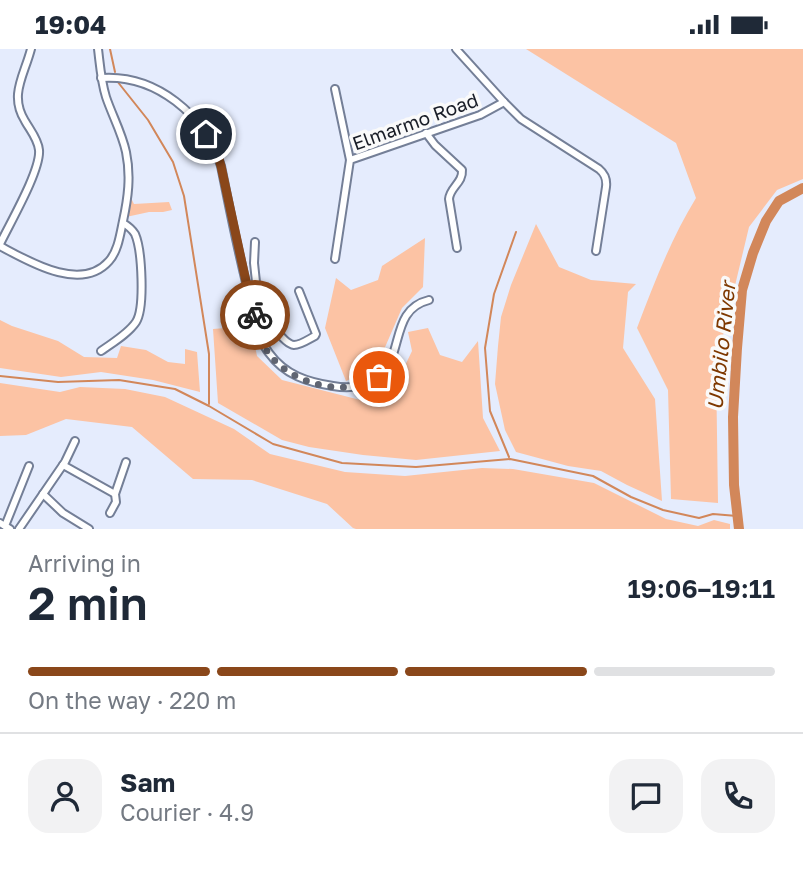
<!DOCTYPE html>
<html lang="en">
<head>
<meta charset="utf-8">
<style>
  body { margin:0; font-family:"Golos Text",sans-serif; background:#f2f2f3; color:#1f2937; height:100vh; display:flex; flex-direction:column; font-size:26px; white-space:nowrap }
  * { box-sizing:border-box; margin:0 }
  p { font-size:23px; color:#747a83 }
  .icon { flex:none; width:38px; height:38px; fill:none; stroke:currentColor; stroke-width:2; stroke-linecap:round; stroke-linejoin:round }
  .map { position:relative; height:480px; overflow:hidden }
  .side { display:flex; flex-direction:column; background:#fff; flex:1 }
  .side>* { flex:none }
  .pin { position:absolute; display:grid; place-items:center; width:60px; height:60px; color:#fff; margin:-30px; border:4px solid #fff; border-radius:50%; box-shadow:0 2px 7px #0007 }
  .courier { position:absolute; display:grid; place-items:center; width:70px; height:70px; margin:-35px; border:5px solid #8a471a; border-radius:50%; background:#fff; color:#222; box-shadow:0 2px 9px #0007 }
  .overview em { font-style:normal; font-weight:600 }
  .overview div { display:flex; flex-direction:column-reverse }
  .overview { display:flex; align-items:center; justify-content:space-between; height:119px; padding:0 28px }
  h1 { font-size:46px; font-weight:600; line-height:52px }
  .bar { display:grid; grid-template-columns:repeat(4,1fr); gap:10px 7px; align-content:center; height:84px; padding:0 28px }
  .bar i { height:9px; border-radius:5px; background:#e0e1e3 }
  .bar .on { background:#8a471a }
  .bar p { grid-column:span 4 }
  .line { display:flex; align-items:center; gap:18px; padding:0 28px; border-top:2px solid #e0e1e3 }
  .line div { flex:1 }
  .round { display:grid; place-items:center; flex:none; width:74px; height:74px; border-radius:21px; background:#f2f2f3 }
  .status { display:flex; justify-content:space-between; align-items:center; height:49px; padding:0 35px; background:#fff; direction:ltr }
  .status svg { height:19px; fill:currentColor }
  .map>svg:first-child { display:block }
  .green { fill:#fcc3a4 }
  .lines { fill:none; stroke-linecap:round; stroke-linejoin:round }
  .stream { stroke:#d2875a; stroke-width:2 }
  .river { stroke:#d2875a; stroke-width:10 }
  .minor-casing { stroke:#747f97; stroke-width:10 }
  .minor { stroke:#fff; stroke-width:6 }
  .done { stroke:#606572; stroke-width:7; stroke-dasharray:0 12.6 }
  .route { stroke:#8a471a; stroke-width:9 }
  .labels { text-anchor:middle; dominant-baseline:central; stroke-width:7; stroke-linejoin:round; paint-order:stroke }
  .street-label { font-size:19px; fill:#191d27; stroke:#fafafa }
  .water-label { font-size:21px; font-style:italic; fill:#7e3800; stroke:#fafafa }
</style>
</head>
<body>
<div class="status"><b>19:04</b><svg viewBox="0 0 49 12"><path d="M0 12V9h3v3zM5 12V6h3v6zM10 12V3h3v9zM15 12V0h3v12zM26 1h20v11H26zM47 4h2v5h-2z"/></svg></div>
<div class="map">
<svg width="803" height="480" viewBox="0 0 803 480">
  <rect width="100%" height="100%" fill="#e5ecfd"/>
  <g class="green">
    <path d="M526,0H803V130L777,141L749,178L716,316L718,454L671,450L668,341L637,279C654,234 671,190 696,149L676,94Z"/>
    <polygon points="131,149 134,155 169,153 172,161 163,163 149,163 126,168"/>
    <polygon points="536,175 559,218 591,231 636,235 628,243 623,299 655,350 662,452 627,436 601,422 568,417 516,403 505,381 495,335 498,297 501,268 511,236"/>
    <polygon points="425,189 423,238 402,259 376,319 346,332 325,279 336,229 351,241 378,231 382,217"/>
    <polygon points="0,271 12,277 58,292 84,308 117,309 121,297 146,301 168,313 185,315 185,300 197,303 200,343 153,331 101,323 61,328 0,319"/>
    <polygon points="251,277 257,307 282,331 372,354 400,327 412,302 408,283 428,279 440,306 462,313 478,292 483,369 500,402 416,411 363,406 309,398 282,391 218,354 213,280"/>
    <polygon points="0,334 60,343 80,338 125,340 165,348 234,380 270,405 345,423 405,427 482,419 513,420 594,434 666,470 698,477 714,471 730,475 730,480 356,480 353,479 327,455 252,431 193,430 132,378 66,370 26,386 0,387"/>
  </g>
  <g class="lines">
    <g class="stream">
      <polyline points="110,0 115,23"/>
      <polyline points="117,32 148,71 173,113 184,147 209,305 209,355"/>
      <polyline points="0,327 58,333 119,331 175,340 209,357 273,395 342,414 416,418 510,410 593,427 631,448 663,461 699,469 713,465 737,467"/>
      <polyline points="509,408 490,362 485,299 494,245 516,183"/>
    </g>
    <polyline class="river" points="739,480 734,436 733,368 737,299 742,241 753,204 766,172 779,152 803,139"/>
    <defs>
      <g id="minor">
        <path d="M456,0L504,53L521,70L599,120C605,125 607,130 606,138L596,202"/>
        <path d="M101,29C156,25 205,66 221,117C231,166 240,215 254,264C258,277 260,293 269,304C285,326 307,333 333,337C350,340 372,338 383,324C403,301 392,260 429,251"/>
        <polyline points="335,40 350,111"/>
        <path d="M426,84L435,96L462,121C463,134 450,138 449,150L457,199"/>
        <polyline points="255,193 254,214 258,252"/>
        <path d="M0,195C10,174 41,121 39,101C38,90 30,81 25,72C9,46 24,27 31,0"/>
        <path d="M0,197C28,212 81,244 109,212C118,202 120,186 123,172C128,149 131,127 126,103C122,84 112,66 106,48C101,32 100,16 98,0"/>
        <polyline points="335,210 350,111 480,66 504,53"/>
        <path d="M251,253L258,252C263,262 282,295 294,296C301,296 309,290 315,287L316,285L299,242"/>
        <path d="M101,302C112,294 128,285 136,273C145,259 142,201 135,185C132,180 128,177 123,174"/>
        <polyline points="63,416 115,445"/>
        <polyline points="43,445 63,464 89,480"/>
        <polyline points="110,464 116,453 115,445 126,413"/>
        <polyline points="0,474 10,480"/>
        <polyline points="5,477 29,417"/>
        <polyline points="19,480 65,413 75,392"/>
      </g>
    </defs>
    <use href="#minor" class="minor-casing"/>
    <use href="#minor" class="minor"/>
  </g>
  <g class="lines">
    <path class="done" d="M255,266C258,278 260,292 267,302C289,335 345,350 379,328"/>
    <polyline class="route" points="206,85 216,100 221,117 247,237 255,266"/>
  </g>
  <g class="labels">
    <g class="street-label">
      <text transform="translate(415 72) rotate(-20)">Elmarmo Road</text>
    </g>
    <g class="water-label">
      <text transform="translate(721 297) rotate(-84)">Umbilo River</text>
    </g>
  </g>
</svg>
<div class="pin" style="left:379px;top:328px;background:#ea580c"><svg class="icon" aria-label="bag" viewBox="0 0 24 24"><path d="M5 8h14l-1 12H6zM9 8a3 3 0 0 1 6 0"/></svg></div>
<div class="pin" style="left:206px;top:85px;background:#1f2937"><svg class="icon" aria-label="home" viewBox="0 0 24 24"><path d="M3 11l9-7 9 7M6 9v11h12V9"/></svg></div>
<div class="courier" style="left:255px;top:266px"><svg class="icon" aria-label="bike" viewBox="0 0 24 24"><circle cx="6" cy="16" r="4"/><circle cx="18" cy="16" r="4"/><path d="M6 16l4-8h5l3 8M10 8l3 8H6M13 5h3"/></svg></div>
</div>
<section class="side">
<div class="overview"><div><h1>2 min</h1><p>Arriving in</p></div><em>19:06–19:11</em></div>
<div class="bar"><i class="on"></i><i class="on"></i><i class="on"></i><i></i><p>On the way · 220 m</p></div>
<div class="line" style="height:126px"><a class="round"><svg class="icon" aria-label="person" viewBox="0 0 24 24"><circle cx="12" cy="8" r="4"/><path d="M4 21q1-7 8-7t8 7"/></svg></a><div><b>Sam</b><p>Courier · 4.9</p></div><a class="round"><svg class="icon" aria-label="chat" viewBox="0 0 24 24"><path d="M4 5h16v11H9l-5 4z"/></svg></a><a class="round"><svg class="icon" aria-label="phone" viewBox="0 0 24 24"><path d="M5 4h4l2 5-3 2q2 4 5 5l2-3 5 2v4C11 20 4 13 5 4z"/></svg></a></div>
</section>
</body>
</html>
